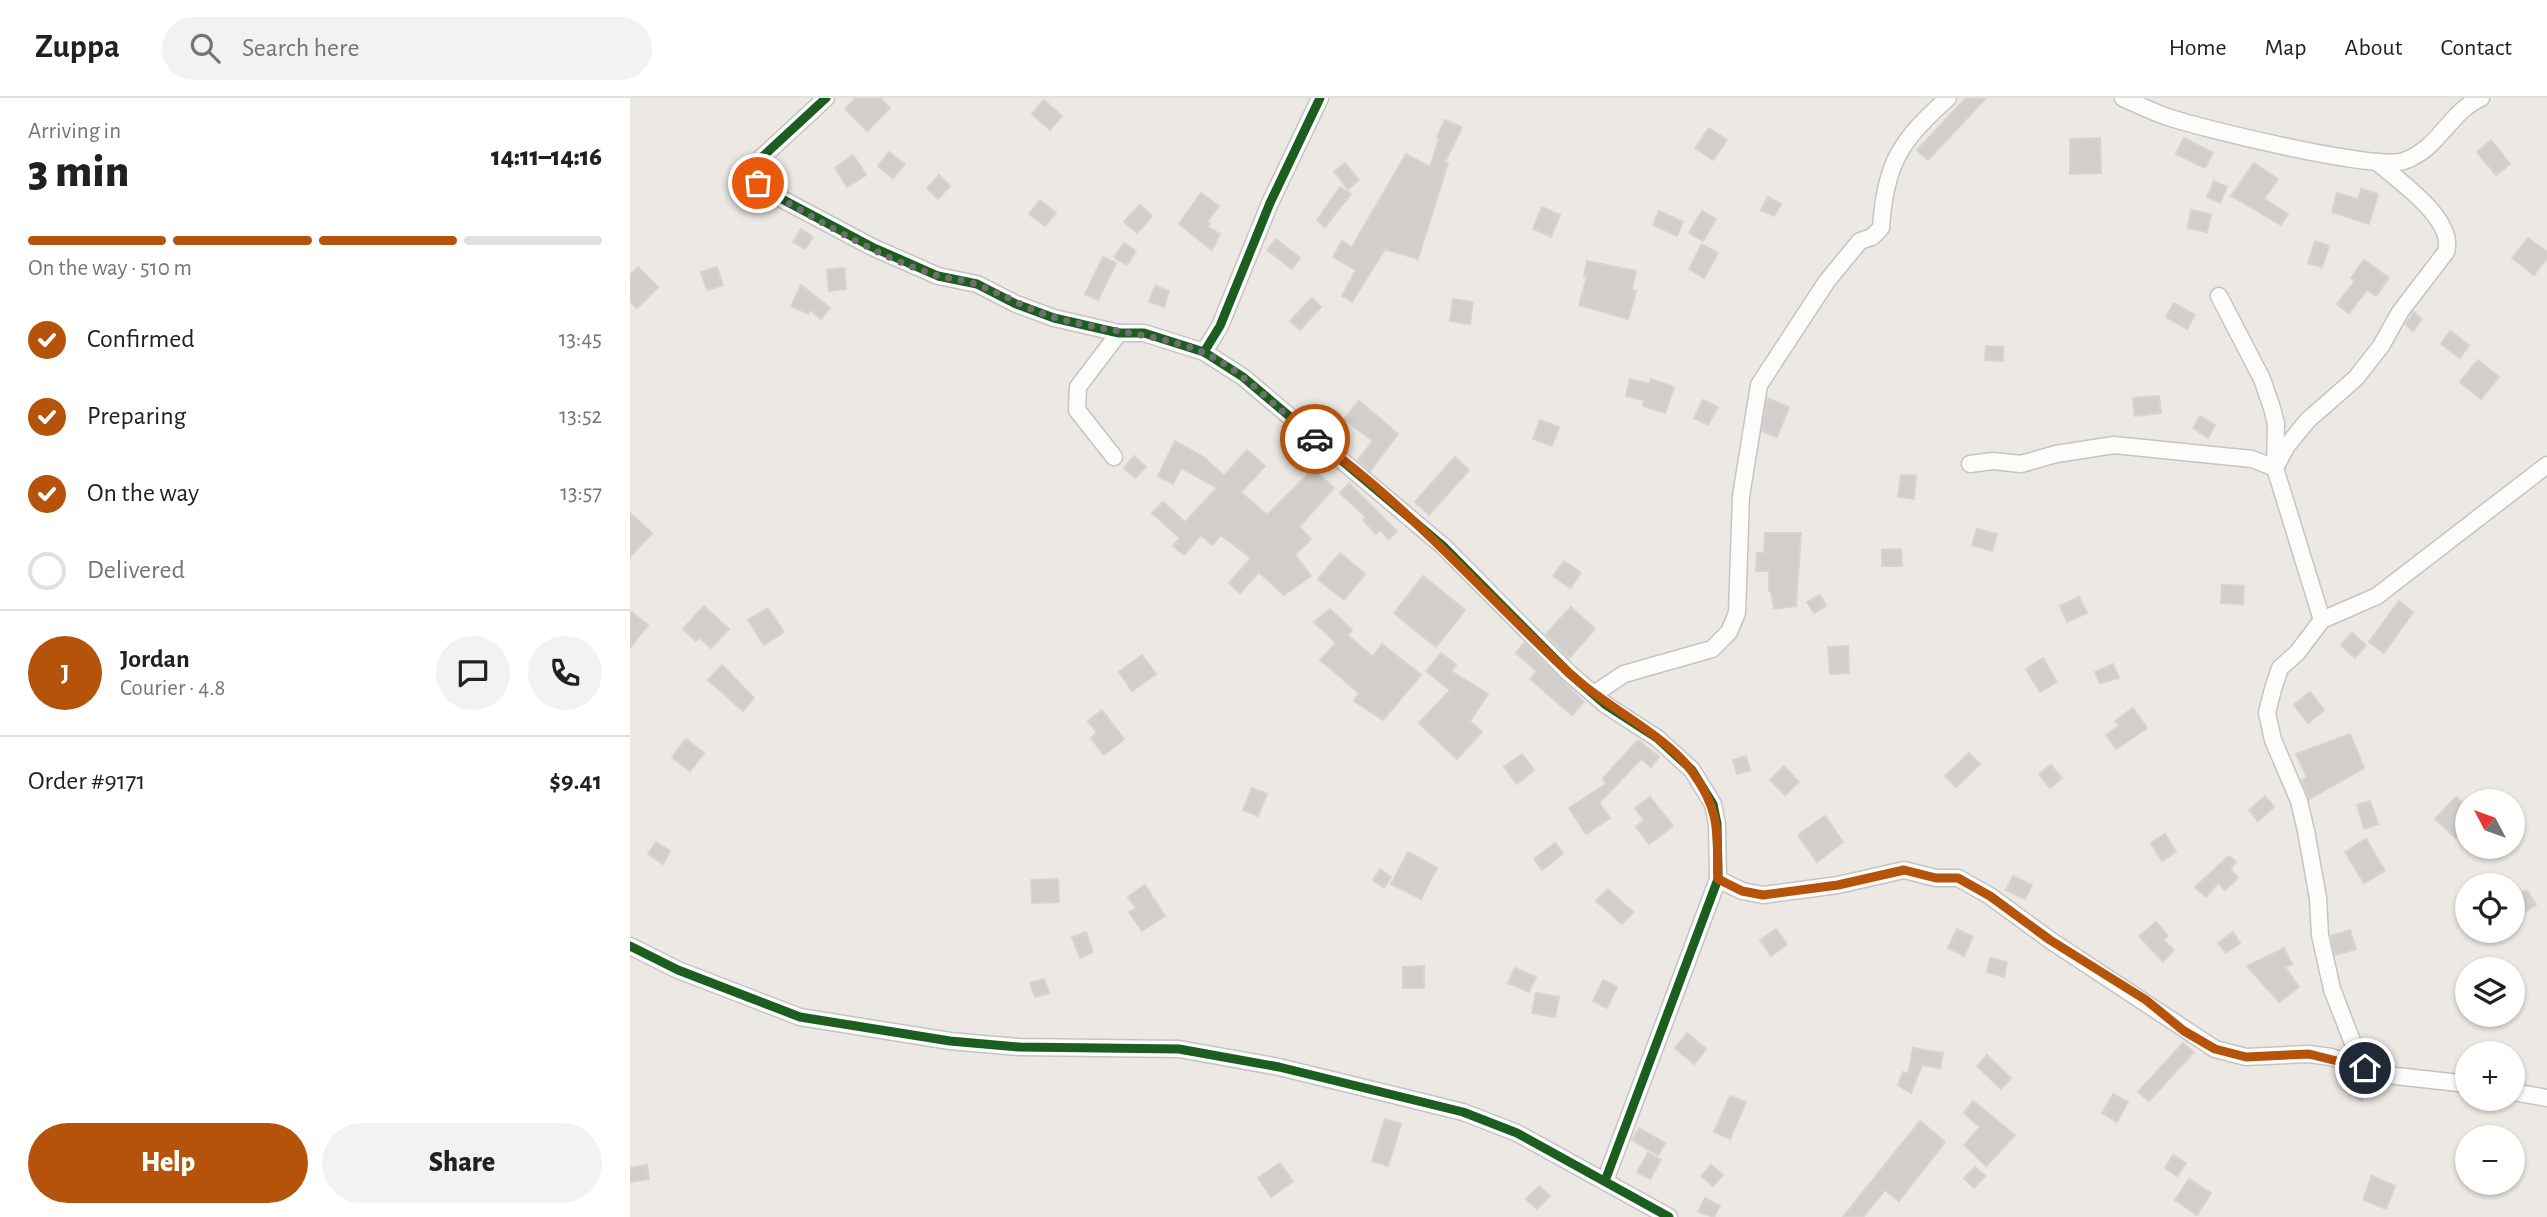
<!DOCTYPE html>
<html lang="en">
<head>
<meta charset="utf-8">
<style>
  body { margin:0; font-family:"Alegreya Sans",sans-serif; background:#f2f2f2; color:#202124; height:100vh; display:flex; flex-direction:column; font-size:26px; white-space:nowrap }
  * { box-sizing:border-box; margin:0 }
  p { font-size:23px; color:#757577 }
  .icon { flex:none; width:38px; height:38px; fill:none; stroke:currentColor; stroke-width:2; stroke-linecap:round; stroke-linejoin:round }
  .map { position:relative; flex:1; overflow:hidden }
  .panel { display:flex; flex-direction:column; background:#fff; width:630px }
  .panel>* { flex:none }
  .needle { width:46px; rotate:311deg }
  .buttons { position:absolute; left:1825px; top:691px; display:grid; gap:14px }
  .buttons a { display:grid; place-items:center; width:70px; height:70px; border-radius:50%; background:#fff; box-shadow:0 2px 5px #0004; font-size:35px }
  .pin { position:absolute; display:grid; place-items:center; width:60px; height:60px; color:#fff; margin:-30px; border:4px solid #fff; border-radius:50%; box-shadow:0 2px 7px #0007 }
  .courier { position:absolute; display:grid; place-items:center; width:70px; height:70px; margin:-35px; border:5px solid #b45309; border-radius:50%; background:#fff; color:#222; box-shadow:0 2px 9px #0007 }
  .summary em { font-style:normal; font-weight:800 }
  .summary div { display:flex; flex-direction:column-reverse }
  .summary { display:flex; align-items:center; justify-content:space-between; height:119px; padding:0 28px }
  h1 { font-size:46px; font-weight:800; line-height:52px }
  .bar { display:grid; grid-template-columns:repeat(4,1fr); gap:10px 7px; align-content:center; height:84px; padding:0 28px }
  .bar i { height:9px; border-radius:5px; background:#e0e0e0 }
  .bar .current { background:#b45309 }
  .bar p { grid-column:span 4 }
  .line { display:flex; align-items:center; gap:18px; padding:0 28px; border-top:2px solid #e0e0e0 }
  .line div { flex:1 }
  .round { display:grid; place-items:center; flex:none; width:74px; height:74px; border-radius:37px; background:#f2f2f2 }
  ol { padding:0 28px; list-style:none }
  li { display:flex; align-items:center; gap:21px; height:77px }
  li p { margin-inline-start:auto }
  li .icon { padding:7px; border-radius:50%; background:#b45309; color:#fff; stroke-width:4 }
  li:last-child { color:#757577 }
  li i { width:38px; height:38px; border:4px solid #e0e0e0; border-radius:50% }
  .action { display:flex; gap:14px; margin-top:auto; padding:14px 28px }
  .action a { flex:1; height:80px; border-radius:42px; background:#b45309; color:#fff; font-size:28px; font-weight:800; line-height:80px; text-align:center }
  .action a+a { background:#f2f2f2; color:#202124 }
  header { display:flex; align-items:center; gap:42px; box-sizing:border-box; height:98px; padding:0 35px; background:#fff; border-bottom:2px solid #e0e0e0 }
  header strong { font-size:33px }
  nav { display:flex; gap:38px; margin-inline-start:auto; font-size:24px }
  .search { width:490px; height:63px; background:#f2f2f2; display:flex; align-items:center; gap:18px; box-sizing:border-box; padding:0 24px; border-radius:38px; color:#757577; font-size:26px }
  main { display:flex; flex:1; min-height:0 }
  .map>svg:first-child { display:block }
  .building { fill:#d1cecb; stroke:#d7d4d0; stroke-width:2 }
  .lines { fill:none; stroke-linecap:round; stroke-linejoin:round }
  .street-casing { stroke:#c5c4c5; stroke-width:19 }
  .street { stroke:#fcfcfb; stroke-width:16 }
  .cycleway-casing { stroke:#fff; stroke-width:13 }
  .cycleway { stroke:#1b5e20; stroke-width:9 }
  .done { stroke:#706f6e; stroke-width:7; stroke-dasharray:0 12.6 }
  .route { stroke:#b45309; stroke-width:9 }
</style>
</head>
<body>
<header>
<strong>Zuppa</strong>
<div class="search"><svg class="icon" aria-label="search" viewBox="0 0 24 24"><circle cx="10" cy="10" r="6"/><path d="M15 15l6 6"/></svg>Search here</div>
<nav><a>Home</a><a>Map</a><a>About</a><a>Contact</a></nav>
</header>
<main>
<section class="panel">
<div class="summary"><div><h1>3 min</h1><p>Arriving in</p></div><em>14:11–14:16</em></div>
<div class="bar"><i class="current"></i><i class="current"></i><i class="current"></i><i></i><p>On the way · 510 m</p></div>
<ol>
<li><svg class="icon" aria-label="check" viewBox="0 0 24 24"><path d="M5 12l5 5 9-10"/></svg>Confirmed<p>13:45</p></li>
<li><svg class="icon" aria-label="check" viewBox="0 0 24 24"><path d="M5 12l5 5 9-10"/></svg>Preparing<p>13:52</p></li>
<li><svg class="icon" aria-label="check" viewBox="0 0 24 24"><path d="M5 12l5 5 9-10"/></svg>On the way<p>13:57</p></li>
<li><i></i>Delivered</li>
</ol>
<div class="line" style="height:126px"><b class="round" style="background:#b45309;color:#fff">J</b><div><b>Jordan</b><p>Courier · 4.8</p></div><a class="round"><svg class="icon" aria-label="chat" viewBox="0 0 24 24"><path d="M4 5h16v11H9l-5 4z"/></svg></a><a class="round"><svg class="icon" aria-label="phone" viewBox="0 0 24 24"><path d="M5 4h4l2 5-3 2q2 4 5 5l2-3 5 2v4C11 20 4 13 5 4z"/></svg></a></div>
<div class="line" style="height:91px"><div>Order #9171</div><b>$9.41</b></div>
<div class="action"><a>Help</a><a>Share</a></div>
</section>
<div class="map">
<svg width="1917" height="1119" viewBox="0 0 1917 1119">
  <rect width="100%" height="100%" fill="#ece8e4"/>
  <g class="building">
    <polygon points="226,0 250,0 260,10 237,33 215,11"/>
    <polygon points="1336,0 1356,0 1298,62 1287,52"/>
    <polygon points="414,2 432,18 420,32 402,16"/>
    <polygon points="815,22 832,29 815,64 818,65 788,161 755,151 722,204 712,198 726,172 703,159 712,143 722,149 776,56 800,69 809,41 807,39"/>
    <polygon points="1079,30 1097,42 1083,62 1065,50"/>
    <polygon points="1470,40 1471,75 1440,76 1440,41"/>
    <polygon points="1554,40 1583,55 1575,70 1546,56"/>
    <polygon points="1861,42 1880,66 1866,77 1847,54"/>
    <polygon points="259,54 275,66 263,80 248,68"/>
    <polygon points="223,57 236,77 217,89 205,70"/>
    <polygon points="715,65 729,82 718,91 704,74"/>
    <polygon points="1624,65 1648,81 1634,101 1658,116 1651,127 1601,98"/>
    <polygon points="309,77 320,88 308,101 297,90"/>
    <polygon points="1584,83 1597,89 1590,105 1577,99"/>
    <polygon points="710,89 721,96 695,129 687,122"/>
    <polygon points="1731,91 1748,96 1739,126 1702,114 1707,95 1728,101"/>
    <polygon points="571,95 589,108 577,124 580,126 577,129 590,136 582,152 549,126"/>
    <polygon points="1138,99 1151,106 1144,118 1131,112"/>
    <polygon points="410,102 426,115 415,128 399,116"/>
    <polygon points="510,107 522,118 507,135 494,124"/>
    <polygon points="912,109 930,117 921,139 903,131"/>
    <polygon points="1561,112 1581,116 1577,134 1558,130"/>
    <polygon points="1029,113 1053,124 1047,138 1023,127"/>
    <polygon points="1072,113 1086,121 1073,143 1059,135"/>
    <polygon points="171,131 183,139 175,151 163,144"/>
    <polygon points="1898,140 1917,154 1917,160 1904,177 1882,160"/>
    <polygon points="646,141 670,160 662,171 637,152"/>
    <polygon points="1685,143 1699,148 1692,169 1678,165"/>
    <polygon points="494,145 506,153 497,167 484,159"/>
    <polygon points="1072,146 1088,155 1074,180 1059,171"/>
    <polygon points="473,159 486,165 468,202 455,196"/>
    <polygon points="1734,162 1759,180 1746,198 1737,192 1719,215 1707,206 1725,183 1721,180"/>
    <polygon points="957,163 1006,173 1002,192 1006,193 998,221 949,207 957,179 954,178"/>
    <polygon points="8,169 28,189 7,210 0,203 0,177"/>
    <polygon points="87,169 93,187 77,192 71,174"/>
    <polygon points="214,170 216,191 199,193 197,172"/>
    <polygon points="171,187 200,210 191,221 180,212 178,216 161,208"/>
    <polygon points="525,188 539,193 534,209 519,204"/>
    <polygon points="682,200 691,209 670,232 660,223"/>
    <polygon points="823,201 843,204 840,226 820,223"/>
    <polygon points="1544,205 1565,217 1557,231 1536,219"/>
    <polygon points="1784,214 1792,221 1783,233 1775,226"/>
    <polygon points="1820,233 1839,247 1830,260 1811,246"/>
    <polygon points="1356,248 1373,249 1373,263 1355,262"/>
    <polygon points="1848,262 1869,279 1851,301 1830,284"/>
    <polygon points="1000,281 1020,286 1021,281 1044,289 1035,315 1013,308 1014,302 996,298"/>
    <polygon points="1529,298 1531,315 1505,318 1503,300"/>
    <polygon points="1137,300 1159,309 1147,339 1132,333"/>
    <polygon points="1073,302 1088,309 1078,327 1064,320"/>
    <polygon points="729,303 768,336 740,373 728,362 743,343 714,321"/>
    <polygon points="1570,318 1585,327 1578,340 1563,330"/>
    <polygon points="910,322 929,329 922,348 903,341"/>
    <polygon points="545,343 575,360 594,378 617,352 635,368 611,394 637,417 683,371 704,390 669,429 681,441 665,457 681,478 654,497 629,474 610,495 599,485 621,460 591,437 582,447 571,437 554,457 543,448 550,440 522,415 533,404 555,424 587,390 551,370 543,386 528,378"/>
    <polygon points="504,358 516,369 505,380 494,370"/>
    <polygon points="825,359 839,372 799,417 785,404"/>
    <polygon points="1271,377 1286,378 1284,401 1268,399"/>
    <polygon points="719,385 767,433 759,441 750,432 746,436 733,422 736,419 710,395"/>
    <polygon points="0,415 22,435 0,459"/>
    <polygon points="1347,431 1367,436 1362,453 1342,447"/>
    <polygon points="1135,435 1171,435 1166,508 1144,511 1141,493 1139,493 1139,473 1126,473 1127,455 1134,455"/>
    <polygon points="1271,451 1272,468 1252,468 1252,452"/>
    <polygon points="710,455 735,476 714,502 688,481"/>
    <polygon points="934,463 951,475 940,490 923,478"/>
    <polygon points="793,478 835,512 806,549 764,515"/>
    <polygon points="1592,487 1614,488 1613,506 1591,505"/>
    <polygon points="1190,497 1196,508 1184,515 1177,504"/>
    <polygon points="1449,499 1457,515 1437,524 1430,508"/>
    <polygon points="1769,503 1783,514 1754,555 1739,544"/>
    <polygon points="74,508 99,531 81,550 69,539 66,543 53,531"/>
    <polygon points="941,509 965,531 939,560 916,536"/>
    <polygon points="138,510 154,534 134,547 118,522"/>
    <polygon points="700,511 722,532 717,537 743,559 752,546 791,577 753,622 724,603 729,595 690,562 706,545 684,524"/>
    <polygon points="0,513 18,527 0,550"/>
    <polygon points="1722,535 1736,547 1725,560 1711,547"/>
    <polygon points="894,545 954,604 942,617 900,581 907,573 886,555"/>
    <polygon points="1218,548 1219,575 1200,576 1198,549"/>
    <polygon points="811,555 826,567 821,573 858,596 840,623 852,634 827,661 789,625 820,592 796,573"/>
    <polygon points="512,557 526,576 502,593 489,574"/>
    <polygon points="1413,560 1427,584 1410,594 1396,571"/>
    <polygon points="1483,566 1489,580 1470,585 1465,574"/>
    <polygon points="92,567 124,600 113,613 78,582"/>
    <polygon points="1680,594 1694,612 1678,625 1664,607"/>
    <polygon points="1503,610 1517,630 1486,651 1476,637 1489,628 1485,623"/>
    <polygon points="472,612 494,641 474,657 461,640 467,635 458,623"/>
    <polygon points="1720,636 1734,670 1679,701 1672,682 1677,679 1666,656"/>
    <polygon points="56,641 74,655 60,673 42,659"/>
    <polygon points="1008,642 1029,659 1021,669 1011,661 969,705 980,720 956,736 939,710 976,686 973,680"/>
    <polygon points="1339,655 1350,666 1326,689 1315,678"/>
    <polygon points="892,656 904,672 887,686 874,669"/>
    <polygon points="1116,658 1120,672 1107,676 1103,662"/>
    <polygon points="1421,667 1432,680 1420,690 1409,676"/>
    <polygon points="1154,668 1169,684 1155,697 1140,682"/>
    <polygon points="622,690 637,696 628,718 613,712"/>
    <polygon points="1635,698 1644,709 1628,723 1619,712"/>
    <polygon points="1020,699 1043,728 1019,746 1006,729 1014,722 1005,710"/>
    <polygon points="1826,699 1838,709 1838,728 1826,740 1805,721"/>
    <polygon points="1740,703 1748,726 1734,731 1727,707"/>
    <polygon points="1195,718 1213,744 1187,764 1168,737"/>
    <polygon points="1535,736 1546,754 1532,763 1521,745"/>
    <polygon points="1736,741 1755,773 1734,785 1715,754"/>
    <polygon points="26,744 40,753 33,766 18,756"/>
    <polygon points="925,745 933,755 912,772 904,761"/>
    <polygon points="778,754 807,770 791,801 761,786"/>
    <polygon points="1599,758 1606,764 1600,771 1608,780 1595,792 1588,785 1576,799 1565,789"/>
    <polygon points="750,771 761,779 754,790 743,782"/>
    <polygon points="1383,778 1402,787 1395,801 1376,792"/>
    <polygon points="428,781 429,804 402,805 401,782"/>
    <polygon points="515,787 535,818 512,833 499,814 506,810 498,799"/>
    <polygon points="978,791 1003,814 992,826 966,803"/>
    <polygon points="1897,792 1906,807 1891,816 1883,799"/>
    <polygon points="1526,824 1538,838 1533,842 1544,852 1533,864 1509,838"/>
    <polygon points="1146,831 1157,846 1141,858 1130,842"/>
    <polygon points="1327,831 1343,839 1334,858 1318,850"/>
    <polygon points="1720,832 1726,851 1705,857 1701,838"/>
    <polygon points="456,834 463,854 450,860 442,839"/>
    <polygon points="1603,834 1610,845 1596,855 1588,845"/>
    <polygon points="1654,850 1662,866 1655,869 1669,889 1649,904 1617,868"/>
    <polygon points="1360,860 1377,864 1374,879 1357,874"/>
    <polygon points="794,868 794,890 773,890 773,869"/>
    <polygon points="885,870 906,879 899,894 878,885"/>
    <polygon points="414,881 419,895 405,899 400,885"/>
    <polygon points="973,882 987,889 977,910 963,903"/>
    <polygon points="906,895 929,899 925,919 902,915"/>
    <polygon points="1057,935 1076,951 1064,966 1045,950"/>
    <polygon points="1553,945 1564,954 1519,1003 1508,994"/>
    <polygon points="1283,950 1313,955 1310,970 1292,967 1281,995 1268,987 1273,974 1278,976"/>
    <polygon points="1357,957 1381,980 1371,991 1347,968"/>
    <polygon points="1722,978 1740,989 1732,1003 1714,992"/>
    <polygon points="1483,996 1498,1004 1487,1024 1472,1015"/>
    <polygon points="1100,998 1116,1004 1100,1041 1084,1034"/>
    <polygon points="1343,1003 1385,1037 1356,1068 1334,1047 1350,1029 1334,1015"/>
    <polygon points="755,1021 771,1026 758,1068 742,1063"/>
    <polygon points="1290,1023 1315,1044 1269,1103 1255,1092 1233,1119 1213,1119"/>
    <polygon points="1009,1030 1035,1045 1028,1057 1002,1042"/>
    <polygon points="1018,1055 1031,1062 1020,1081 1007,1074"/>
    <polygon points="1543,1057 1556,1065 1547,1078 1535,1070"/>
    <polygon points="650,1065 663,1083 641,1099 628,1080"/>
    <polygon points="17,1067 19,1081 0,1084 0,1070"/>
    <polygon points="1081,1067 1093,1077 1083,1088 1071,1078"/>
    <polygon points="1345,1069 1355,1078 1344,1090 1334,1080"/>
    <polygon points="1742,1078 1765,1088 1756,1111 1733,1102"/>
    <polygon points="1559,1081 1581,1095 1567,1117 1545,1102"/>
    <polygon points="909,1088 920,1098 907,1111 896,1101"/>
    <polygon points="1075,1100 1090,1108 1084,1119 1068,1114"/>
  </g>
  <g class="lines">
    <defs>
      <g id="street">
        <polyline points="196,0 130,61 125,77 133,91 242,149 308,178 347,186 386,206 424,220 489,235 514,235 574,254 590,228 640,105 690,0"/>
        <path d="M1493,0C1506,6 1519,12 1532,17C1567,30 1746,73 1774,63C1810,50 1819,14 1851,0"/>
        <polyline points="1589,198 1632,281 1642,310 1646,326 1645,370 1692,522"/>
        <polyline points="574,254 613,279 813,448 939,575 976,607 1027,640 1062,672 1083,706 1087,726 1088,781 975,1083"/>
        <polyline points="484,359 447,312 448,289 489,235"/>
        <path d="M1340,366L1363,363L1391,366L1426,356L1484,347L1622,361L1645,370L1656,349L1678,322L1726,280L1751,248L1770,214L1816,154C1826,122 1769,83 1747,64"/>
        <path d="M964,596L994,576L1082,551L1099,534L1107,515L1111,398L1129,287L1197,183L1230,143L1242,139L1251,130C1255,65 1271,42 1318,0"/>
        <polyline points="1088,781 1112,793 1133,797 1208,787 1274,772 1306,780 1328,780 1360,798 1420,842 1585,951 1616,959 1679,956 1701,959 1757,977 1838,986"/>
        <polyline points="0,848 48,872 170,919 320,943 389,949 549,951 649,969 833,1014 887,1035 1039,1119"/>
        <polyline points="1746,971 1730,958 1724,948 1702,891 1690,837 1688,800 1676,733 1669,703 1643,642 1637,615 1643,591 1650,570 1667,555 1692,522 1747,498 1917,367"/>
        <polyline points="1883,994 1917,1000"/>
      </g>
    </defs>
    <use href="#street" class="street-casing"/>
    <use href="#street" class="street"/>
    <defs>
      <g id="cycleway">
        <polyline points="196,0 130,61 125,77 133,91 242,149 308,178 347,186 386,206 424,220 489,235 514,235 574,254 590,228 640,105 690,0"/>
        <polyline points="574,254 613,279 813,448 939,575 976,607 1027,640 1062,672 1083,706 1087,726 1088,781 975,1083"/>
        <polyline points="0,848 48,872 170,919 320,943 389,949 549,951 649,969 833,1014 887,1035 1039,1119"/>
      </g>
    </defs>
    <use href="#cycleway" class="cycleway-casing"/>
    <use href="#cycleway" class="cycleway"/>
  </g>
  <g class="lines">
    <path class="done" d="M128,85L134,91C189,122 248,160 309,178C321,181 334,182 345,186C372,195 396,211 423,219C473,234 524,234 572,254C613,271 649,314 685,341"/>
    <path class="route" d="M685,341C779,408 855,497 939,575C975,609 1037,637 1063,675C1091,714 1087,735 1088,781L1112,793L1133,797L1208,787L1274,772L1306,780H1328L1360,798L1420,842L1516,902L1554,933L1585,951L1616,959L1679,956L1735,970"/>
  </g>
</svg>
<div class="buttons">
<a><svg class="needle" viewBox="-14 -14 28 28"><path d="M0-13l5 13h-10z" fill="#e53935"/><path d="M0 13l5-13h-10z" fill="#757577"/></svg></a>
<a><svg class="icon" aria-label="locate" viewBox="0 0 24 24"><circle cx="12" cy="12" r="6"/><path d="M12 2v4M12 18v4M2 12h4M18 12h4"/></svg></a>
<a><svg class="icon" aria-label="layers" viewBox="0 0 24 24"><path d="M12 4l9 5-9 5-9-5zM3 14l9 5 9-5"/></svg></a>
<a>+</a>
<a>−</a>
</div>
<div class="pin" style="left:128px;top:85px;background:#ea580c"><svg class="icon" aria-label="bag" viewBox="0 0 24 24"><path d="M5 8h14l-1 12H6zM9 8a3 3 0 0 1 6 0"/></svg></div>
<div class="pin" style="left:1735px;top:970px;background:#1f2937"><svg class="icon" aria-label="home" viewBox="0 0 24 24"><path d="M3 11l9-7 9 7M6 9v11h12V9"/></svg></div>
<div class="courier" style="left:685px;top:341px"><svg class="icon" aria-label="car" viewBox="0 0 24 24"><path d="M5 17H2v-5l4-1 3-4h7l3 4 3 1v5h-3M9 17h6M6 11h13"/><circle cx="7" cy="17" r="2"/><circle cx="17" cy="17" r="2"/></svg></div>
</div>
</main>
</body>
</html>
